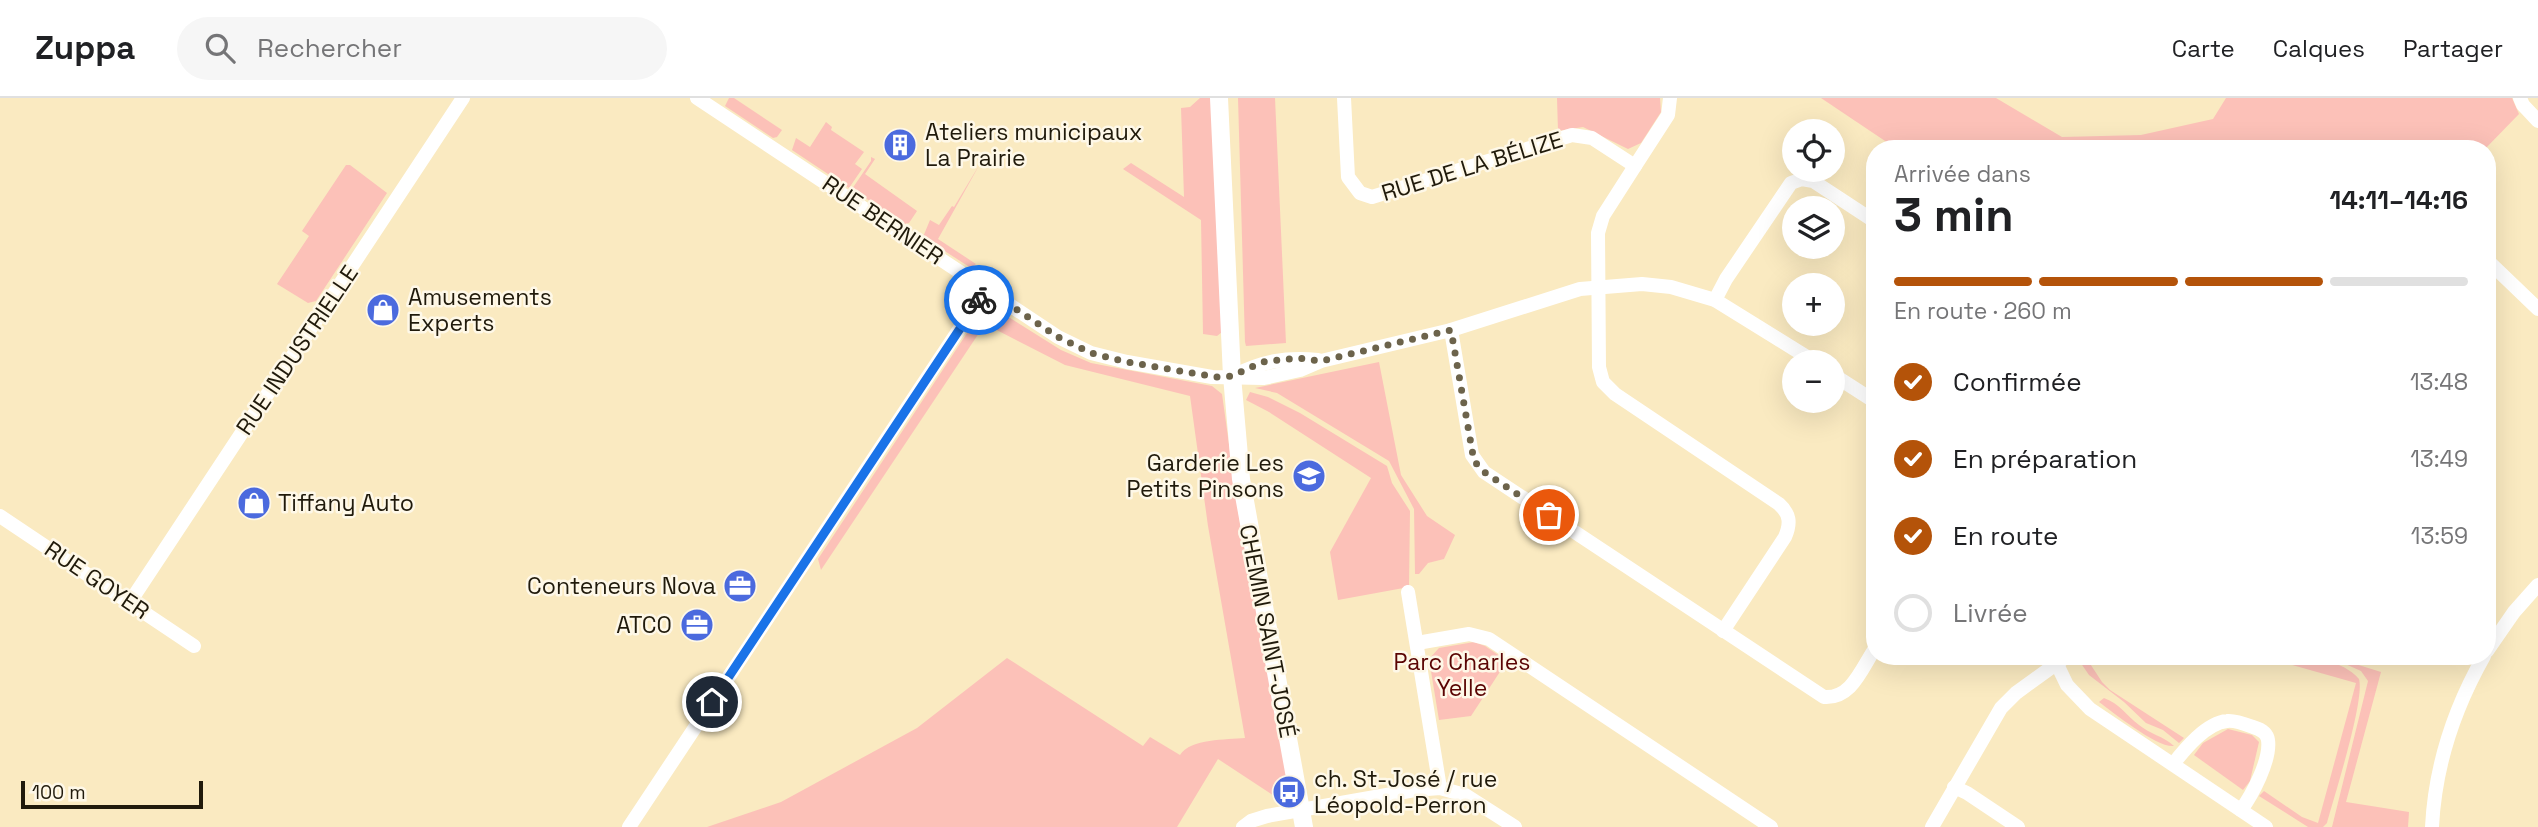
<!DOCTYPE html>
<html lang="fr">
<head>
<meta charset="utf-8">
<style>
  body { margin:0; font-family:"Space Grotesk",sans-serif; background:#f6f6f6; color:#202124; height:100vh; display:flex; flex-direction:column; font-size:26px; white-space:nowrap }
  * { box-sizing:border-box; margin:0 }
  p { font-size:23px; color:#757577 }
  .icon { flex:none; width:38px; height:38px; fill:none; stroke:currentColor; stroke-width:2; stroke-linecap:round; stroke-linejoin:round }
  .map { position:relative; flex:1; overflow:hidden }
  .side { position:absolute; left:1866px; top:42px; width:630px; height:525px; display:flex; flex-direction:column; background:#fff; border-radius:28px; box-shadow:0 7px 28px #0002 }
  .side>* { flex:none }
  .buttons { position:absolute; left:1782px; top:21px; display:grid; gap:14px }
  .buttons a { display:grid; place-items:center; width:63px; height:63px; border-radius:50%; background:#fff; box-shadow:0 7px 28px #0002; font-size:35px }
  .scale { position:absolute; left:21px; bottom:18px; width:182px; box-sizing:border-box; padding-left:7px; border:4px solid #201a0b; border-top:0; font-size:19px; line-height:24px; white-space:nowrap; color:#201a0b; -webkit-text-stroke:5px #fef8e8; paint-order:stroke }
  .pin { position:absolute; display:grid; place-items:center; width:60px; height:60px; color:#fff; margin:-30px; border:4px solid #fff; border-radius:50%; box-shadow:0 2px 7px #0007 }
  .courier { position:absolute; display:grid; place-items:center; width:70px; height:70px; margin:-35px; border:5px solid #1a73e8; border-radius:50%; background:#fff; color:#222; box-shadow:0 2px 9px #0007 }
  .headline em { font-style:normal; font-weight:700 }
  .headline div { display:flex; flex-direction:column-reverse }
  .headline { display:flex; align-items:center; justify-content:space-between; height:119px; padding:0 28px }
  h1 { font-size:46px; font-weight:700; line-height:52px }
  .bar { display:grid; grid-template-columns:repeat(4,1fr); gap:10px 7px; align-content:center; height:84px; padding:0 28px }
  .bar i { height:9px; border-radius:5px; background:#e0e0e0 }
  .bar .on { background:#b45309 }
  .bar p { grid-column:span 4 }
  ol { padding:0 28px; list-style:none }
  li { display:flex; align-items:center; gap:21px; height:77px }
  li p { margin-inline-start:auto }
  li .icon { padding:7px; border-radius:50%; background:#b45309; color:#fff; stroke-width:4 }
  li:last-child { color:#757577 }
  li i { width:38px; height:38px; border:4px solid #e0e0e0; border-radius:50% }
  header { display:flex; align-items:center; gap:42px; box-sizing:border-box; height:98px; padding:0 35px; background:#fff; border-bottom:2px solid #e0e0e0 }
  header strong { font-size:33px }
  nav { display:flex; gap:38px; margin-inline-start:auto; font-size:24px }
  .search { width:490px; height:63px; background:#f6f6f6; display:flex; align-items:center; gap:18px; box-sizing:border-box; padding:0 24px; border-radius:38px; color:#757577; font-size:26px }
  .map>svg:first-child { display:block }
  .green { fill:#fcc1b8 }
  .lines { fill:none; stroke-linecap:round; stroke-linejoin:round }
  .minor { stroke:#fff; stroke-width:14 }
  .tertiary { stroke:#fff; stroke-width:18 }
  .done { stroke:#6c634b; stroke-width:7; stroke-dasharray:0 12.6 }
  .route { stroke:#1a73e8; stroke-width:9 }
  .labels { text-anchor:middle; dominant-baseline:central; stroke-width:5; stroke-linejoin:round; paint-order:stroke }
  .poi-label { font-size:23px; fill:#201a0b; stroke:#fef8e8; text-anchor:start }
  .street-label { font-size:23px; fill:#201a0b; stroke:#fef8e8 }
  .park-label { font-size:23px; fill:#5a0403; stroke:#fef8e8 }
</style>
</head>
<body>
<header>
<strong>Zuppa</strong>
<div class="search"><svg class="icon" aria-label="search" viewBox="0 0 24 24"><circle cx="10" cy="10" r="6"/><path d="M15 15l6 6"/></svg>Rechercher</div>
<nav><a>Carte</a><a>Calques</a><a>Partager</a></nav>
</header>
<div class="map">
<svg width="2538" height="729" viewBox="0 0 2538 729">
  <rect width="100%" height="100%" fill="#faeac1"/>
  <g class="green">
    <polygon points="729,0 734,0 782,32 777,39 773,40 725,8"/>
    <polygon points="1200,0 1211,0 1222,234 1217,238 1203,236 1201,122 1123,71 1131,65 1184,99 1181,10 1190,9"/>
    <polygon points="1238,0 1275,0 1286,245 1246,248 1245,244"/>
    <polygon points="1557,0 1660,0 1661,14 1641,45 1628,51 1583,29 1558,33"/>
    <polygon points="1821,0 1996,0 2062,39 2141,37 2213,21 2226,0 2512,0 2519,16 2485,51 1897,51"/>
    <polygon points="826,24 832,29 831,32 864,54 855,66 862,71 849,90 792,52 796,40 810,49"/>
    <polygon points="871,59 875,61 865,76 917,113 909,125 904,126 852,91 871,63"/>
    <polygon points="981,64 938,141 976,166 971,170 923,139 930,122 939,127 952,108 954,109"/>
    <polygon points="346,67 350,67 387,95 316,203 308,205 277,186 309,138 302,133"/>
    <path d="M989,212L999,213L1061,252L1091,265L1212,288L1222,296L1240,425L1288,682L1285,681L1281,685L1283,695L1287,698L1283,703L1285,705L1218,661L1177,729H707L781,704L917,630L1007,560L1143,648L1150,639L1180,657C1191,640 1226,642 1245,640L1208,428L1190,298L1065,267L985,226L821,472L818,461L973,226L980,217Z"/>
    <polygon points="1379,264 1401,377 1427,418 1455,437 1444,461 1428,465 1419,476 1415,476 1414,411 1389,363 1277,295 1255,290"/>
    <polygon points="1250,294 1268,299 1300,315 1387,368 1392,385 1410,413 1409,489 1338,502 1330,454 1371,380 1269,314 1246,302"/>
    <polygon points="1474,544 1485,548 1507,563 1471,618 1439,622 1429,561 1439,550"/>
    <polygon points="2083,558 2085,558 2102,584 2110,592 2184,640 2179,645 2163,632 2146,625 2124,604 2089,577 2078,561"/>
    <path d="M2260,558C2291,558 2337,556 2359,581C2365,602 2334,699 2327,725L2323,729H2308L2259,698L2264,693L2302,719L2318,725L2356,585Z"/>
    <polygon points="2327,558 2330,558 2381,574 2346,704 2409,714 2408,729 2332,729 2368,583 2361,573"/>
    <path d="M2104,600C2120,606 2126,617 2139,627C2150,636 2163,638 2174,648C2157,650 2114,615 2099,604Z"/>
    <polygon points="2228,631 2252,637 2259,644 2250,683 2243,692 2194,657 2203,645"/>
  </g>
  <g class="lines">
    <g class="minor">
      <polyline points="697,0 1058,239 1091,255 1127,264 1212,279 1264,280 1300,272 1321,263 1451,232 1580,191 1642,186 1671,189 1715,202 1815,264"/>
      <polyline points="1344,0 1348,79 1360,95 1372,99 1572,37 1592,40 1635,68 1668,17 1670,0"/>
      <polyline points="2520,0 2523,7 2538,23"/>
      <path d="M1635,68L1603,118L1598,135L1599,269L1603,284L1615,296L1779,406C1790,416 1791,425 1785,439L1723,533"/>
      <polyline points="2487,162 2538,211"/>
      <polyline points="1715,202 1726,181 1791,85 1802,81 1813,83 1874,123"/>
      <path d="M1451,232L1472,357L1484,374L1824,599C1851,601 1861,572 1874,552"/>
      <polyline points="1832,276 1874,303"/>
      <path d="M1233,278C1263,263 1285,259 1318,262"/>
      <polyline points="0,418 194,548"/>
      <polyline points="1408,494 1440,690"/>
      <polyline points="130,504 463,0"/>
      <polyline points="1417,545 1469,536 1489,541 1771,729"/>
      <polyline points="2487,553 2514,514 2538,487"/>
      <polyline points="2053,558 2067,587 2090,611 2266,729"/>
      <path d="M2173,666C2185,651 2206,625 2227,623C2235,622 2245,626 2253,629C2260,631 2267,635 2268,642C2271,662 2252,697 2241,712"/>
      <polyline points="1954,689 1967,695 2018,729"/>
      <polyline points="629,729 986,191"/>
      <polyline points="1243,729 1251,723 1267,718 1415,692 1440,690 1465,697 1515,729"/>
      <polyline points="1932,729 2001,610 2016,595 2067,558"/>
      <path d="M2432,729C2435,668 2454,611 2484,558"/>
    </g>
    <polyline class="tertiary" points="1219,0 1232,278 1241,381 1304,729"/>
  </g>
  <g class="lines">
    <polyline class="done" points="979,202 986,191 1058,239 1091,255 1127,264 1216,279 1232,278 1262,264 1297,260 1321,263 1451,232 1474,363 1484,374 1549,417"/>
    <polyline class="route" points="712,604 979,202"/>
  </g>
  <defs>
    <symbol id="building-disc" viewBox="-11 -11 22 22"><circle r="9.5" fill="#4b6ade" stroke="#fef8e8"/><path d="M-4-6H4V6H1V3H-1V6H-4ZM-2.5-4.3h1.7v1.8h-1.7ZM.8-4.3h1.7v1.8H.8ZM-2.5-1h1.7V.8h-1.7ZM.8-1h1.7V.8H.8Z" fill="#fff"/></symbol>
    <symbol id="shop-disc" viewBox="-11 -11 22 22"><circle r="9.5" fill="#4b6ade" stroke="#fef8e8"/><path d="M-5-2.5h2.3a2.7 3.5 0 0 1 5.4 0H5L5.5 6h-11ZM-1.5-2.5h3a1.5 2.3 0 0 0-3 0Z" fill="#fff"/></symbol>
    <symbol id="school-disc" viewBox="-11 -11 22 22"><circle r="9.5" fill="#4b6ade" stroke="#fef8e8"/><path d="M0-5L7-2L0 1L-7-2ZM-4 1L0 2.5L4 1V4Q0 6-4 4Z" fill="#fff"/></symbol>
    <symbol id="office-disc" viewBox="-11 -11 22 22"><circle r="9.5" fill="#4b6ade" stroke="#fef8e8"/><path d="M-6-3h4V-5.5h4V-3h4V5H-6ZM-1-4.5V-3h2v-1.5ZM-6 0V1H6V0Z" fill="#fff"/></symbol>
    <symbol id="bus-disc" viewBox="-11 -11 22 22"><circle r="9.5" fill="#4b6ade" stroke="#fef8e8"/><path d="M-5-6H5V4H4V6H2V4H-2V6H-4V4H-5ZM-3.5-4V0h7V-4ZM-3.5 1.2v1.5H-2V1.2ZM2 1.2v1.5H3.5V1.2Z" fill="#fff"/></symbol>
  </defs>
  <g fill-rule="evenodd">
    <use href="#building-disc" x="881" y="28" width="38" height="38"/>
    <use href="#shop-disc" x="364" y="193" width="38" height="38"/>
    <use href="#school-disc" x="1290" y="359" width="38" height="38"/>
    <use href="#shop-disc" x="235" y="386" width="38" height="38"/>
    <use href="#office-disc" x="721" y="469" width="38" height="38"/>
    <use href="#office-disc" x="678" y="508" width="38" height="38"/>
    <use href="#bus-disc" x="1270" y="675" width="38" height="38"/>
  </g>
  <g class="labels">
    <g class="poi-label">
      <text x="925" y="34">Ateliers municipaux<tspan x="925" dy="26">La Prairie</tspan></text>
      <text x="408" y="199">Amusements<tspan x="408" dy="26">Experts</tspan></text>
      <text x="1284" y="365" text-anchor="end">Garderie Les<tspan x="1284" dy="26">Petits Pinsons</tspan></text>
      <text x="278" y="405">Tiffany Auto</text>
      <text x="716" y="488" text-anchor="end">Conteneurs Nova</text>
      <text x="672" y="527" text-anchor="end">ATCO</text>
      <text x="1314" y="681">ch. St-José / rue<tspan x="1314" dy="26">Léopold-Perron</tspan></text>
    </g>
    <g class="street-label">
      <text transform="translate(1472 68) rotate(-17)">RUE DE LA BÉLIZE</text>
      <text transform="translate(883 122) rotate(34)">RUE BERNIER</text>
      <text transform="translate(297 252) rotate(-56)">RUE INDUSTRIELLE</text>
      <text transform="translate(97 482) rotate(34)">RUE GOYER</text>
      <text transform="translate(1268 533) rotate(79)">CHEMIN SAINT-JOSÉ</text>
    </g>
    <g class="park-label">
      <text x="1462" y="564">Parc Charles<tspan x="1462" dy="26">Yelle</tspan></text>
    </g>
  </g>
</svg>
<div class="buttons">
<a><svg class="icon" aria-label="locate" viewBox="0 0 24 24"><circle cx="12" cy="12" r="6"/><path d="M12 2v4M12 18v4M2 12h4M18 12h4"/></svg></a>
<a><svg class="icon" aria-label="layers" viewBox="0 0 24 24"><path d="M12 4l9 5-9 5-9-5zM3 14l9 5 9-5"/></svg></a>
<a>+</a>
<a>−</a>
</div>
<div class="scale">100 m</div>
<div class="pin" style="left:1549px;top:417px;background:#ea580c"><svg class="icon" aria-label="bag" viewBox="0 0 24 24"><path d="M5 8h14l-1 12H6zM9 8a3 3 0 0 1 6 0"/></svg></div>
<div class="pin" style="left:712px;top:604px;background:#1f2937"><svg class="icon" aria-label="home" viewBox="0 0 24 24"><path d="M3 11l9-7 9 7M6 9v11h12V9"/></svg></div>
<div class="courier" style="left:979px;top:202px"><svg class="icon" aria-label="bike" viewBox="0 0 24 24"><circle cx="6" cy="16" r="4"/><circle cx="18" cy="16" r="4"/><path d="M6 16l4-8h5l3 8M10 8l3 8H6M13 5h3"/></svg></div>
<section class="side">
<div class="headline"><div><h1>3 min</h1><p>Arrivée dans</p></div><em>14:11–14:16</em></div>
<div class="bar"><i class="on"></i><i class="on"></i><i class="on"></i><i></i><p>En route · 260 m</p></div>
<ol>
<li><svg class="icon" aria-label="check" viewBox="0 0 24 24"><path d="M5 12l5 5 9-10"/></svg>Confirmée<p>13:48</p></li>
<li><svg class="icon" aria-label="check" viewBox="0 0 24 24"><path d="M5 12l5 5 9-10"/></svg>En préparation<p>13:49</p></li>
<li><svg class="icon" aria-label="check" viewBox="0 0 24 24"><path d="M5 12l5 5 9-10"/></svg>En route<p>13:59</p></li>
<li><i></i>Livrée</li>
</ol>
</section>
</div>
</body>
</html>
